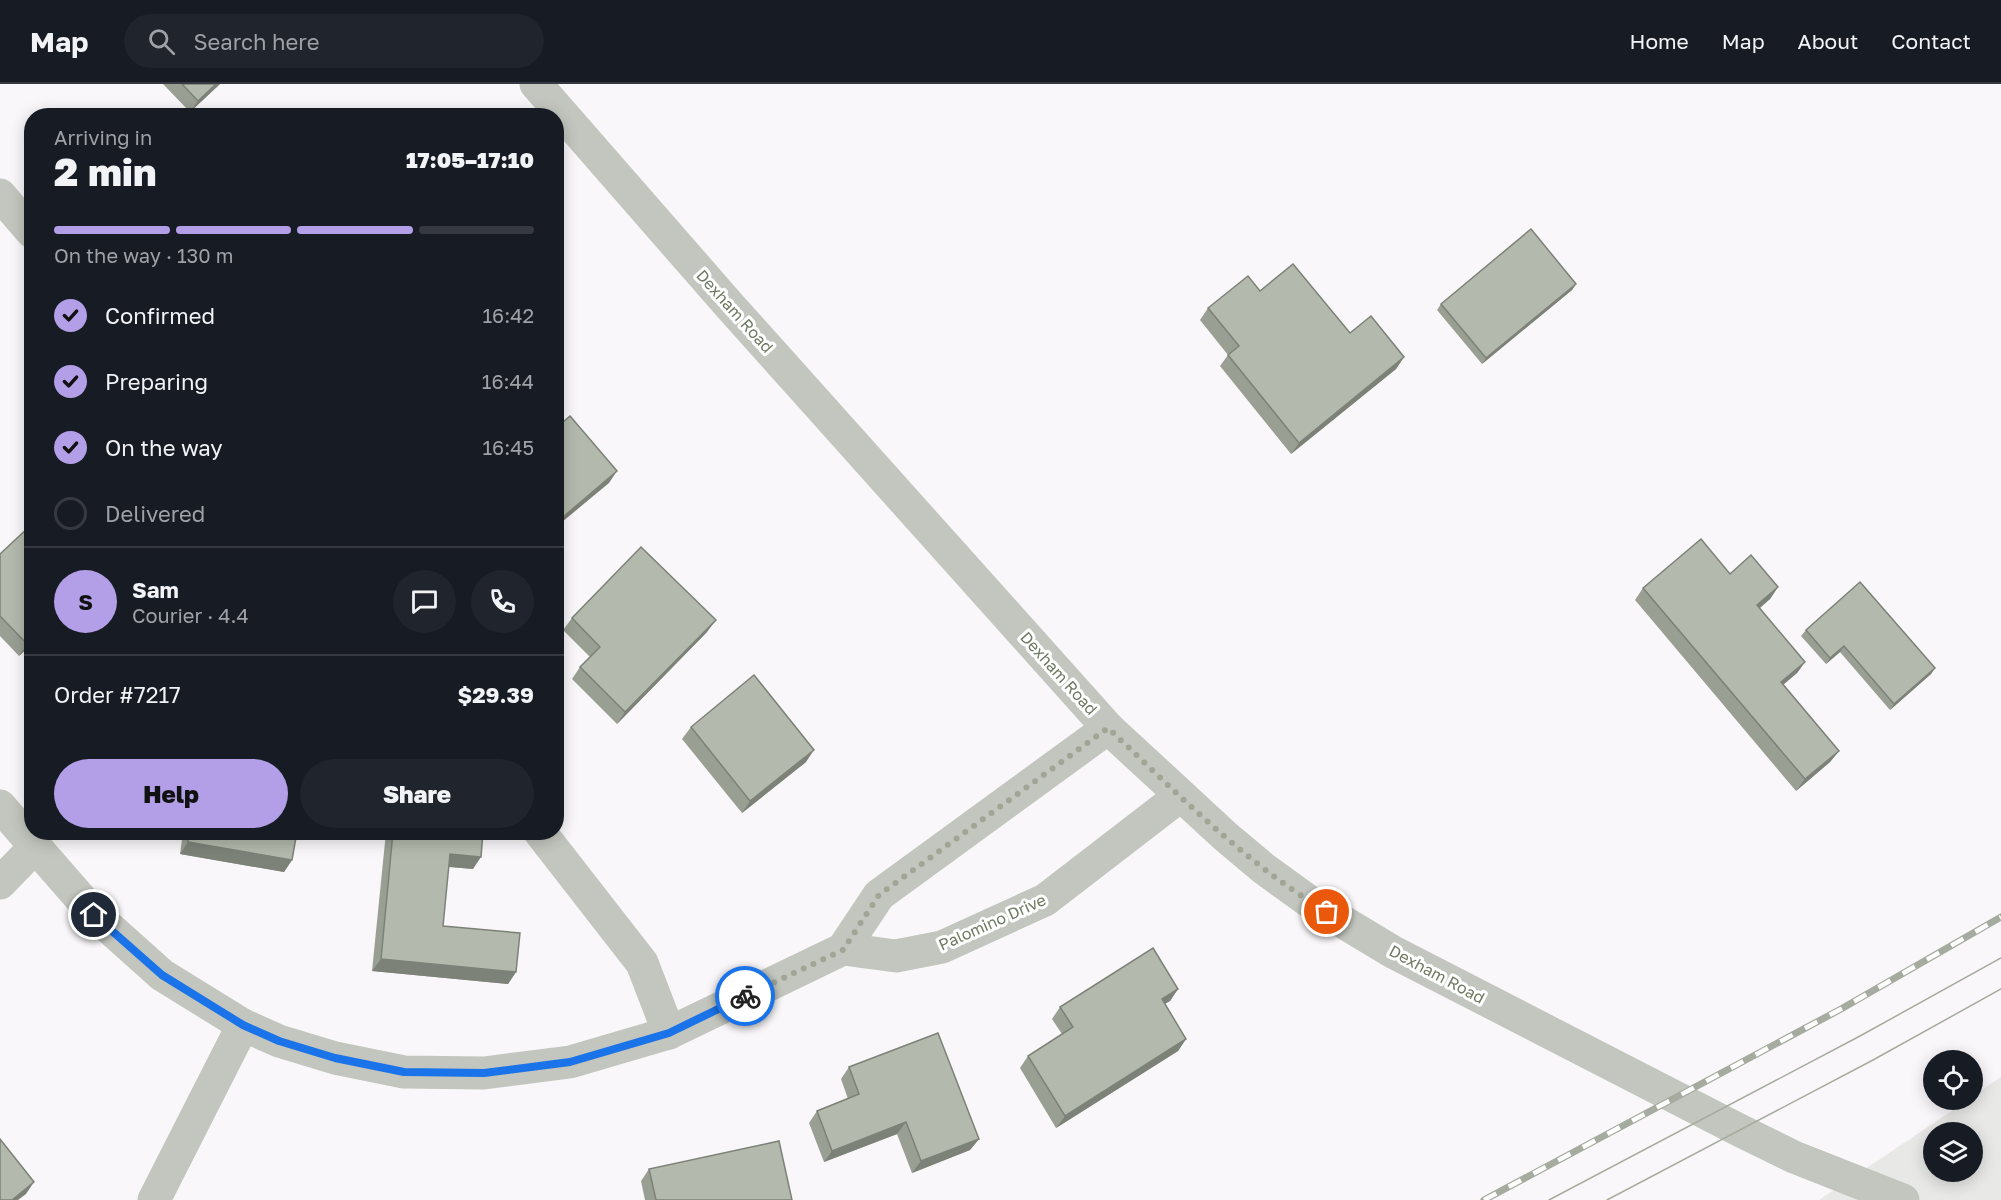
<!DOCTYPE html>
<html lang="en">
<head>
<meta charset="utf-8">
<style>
  body { margin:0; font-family:"Golos Text",sans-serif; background:#20242c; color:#f1f3f6; height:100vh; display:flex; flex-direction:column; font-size:22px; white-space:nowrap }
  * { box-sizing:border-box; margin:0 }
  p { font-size:20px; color:#9ea1a6 }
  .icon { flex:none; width:33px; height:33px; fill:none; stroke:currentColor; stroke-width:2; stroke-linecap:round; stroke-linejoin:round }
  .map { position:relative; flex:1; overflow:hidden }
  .drawer { position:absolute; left:24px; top:24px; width:540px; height:732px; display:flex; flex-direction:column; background:#171b24; border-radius:24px; box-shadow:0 3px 15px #0003 }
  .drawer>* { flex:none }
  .tools { position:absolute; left:1923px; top:966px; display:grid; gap:12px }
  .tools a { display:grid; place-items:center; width:60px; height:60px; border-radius:50%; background:#171b24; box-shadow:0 3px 15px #0003; font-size:30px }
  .pin { position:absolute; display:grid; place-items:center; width:51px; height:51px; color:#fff; margin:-26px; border:3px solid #fff; border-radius:50%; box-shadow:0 2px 6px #0007 }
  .courier { position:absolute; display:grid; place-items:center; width:60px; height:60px; margin:-30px; border:4px solid #1a73e8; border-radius:50%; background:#fff; color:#222; box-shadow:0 2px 8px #0007 }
  .overview em { font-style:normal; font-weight:800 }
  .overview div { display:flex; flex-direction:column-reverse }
  .overview { display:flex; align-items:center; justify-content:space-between; height:102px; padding:0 30px }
  h1 { font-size:39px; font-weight:800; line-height:45px }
  .bar { display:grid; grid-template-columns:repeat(4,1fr); gap:9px 6px; align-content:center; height:72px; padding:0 30px }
  .bar i { height:8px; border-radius:4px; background:#363941 }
  .bar .active { background:#b29fe8 }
  .bar p { grid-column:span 4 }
  .line { display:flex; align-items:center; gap:15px; padding:0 30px; border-top:2px solid #363941 }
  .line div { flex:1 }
  .round { display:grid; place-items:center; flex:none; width:63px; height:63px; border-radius:32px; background:#20242c }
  ol { padding:0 30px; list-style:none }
  li { display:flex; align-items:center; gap:18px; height:66px }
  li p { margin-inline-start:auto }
  li .icon { padding:6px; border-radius:50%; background:#b29fe8; color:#111; stroke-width:4 }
  li:last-child { color:#9ea1a6 }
  li i { width:33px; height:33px; border:3px solid #363941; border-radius:50% }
  .action { display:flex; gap:12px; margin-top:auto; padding:12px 30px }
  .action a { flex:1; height:69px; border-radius:36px; background:#b29fe8; color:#111; font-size:24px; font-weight:800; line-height:69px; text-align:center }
  .action a+a { background:#20242c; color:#f1f3f6 }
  header { display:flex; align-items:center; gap:36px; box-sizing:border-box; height:84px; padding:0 30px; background:#171b24; border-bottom:2px solid #363941 }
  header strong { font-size:28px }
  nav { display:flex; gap:33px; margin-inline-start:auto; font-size:21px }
  .search { width:420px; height:54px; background:#20242c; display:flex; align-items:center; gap:15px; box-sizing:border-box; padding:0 21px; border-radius:33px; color:#9ea1a6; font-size:22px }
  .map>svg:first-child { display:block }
  .built { fill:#e8e8e7; fill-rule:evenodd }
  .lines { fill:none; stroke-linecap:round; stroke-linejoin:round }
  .minor { stroke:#c2c6be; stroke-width:33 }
  .tram { stroke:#a5ab9e; stroke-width:1.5 }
  .rail-casing { stroke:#a5ab9e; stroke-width:7 }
  .rail { stroke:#fff; stroke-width:4.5; stroke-dasharray:14; stroke-linecap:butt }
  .wall { fill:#9a9f94 }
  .shaded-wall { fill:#7d8278 }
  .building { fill:#b3b9ac; stroke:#7d8278; stroke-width:1.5 }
  .done { stroke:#9fa696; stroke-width:6; stroke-dasharray:0 10.8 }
  .route { stroke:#1a73e8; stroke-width:8 }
  .labels { text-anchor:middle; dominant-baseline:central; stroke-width:6; stroke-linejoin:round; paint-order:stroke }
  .street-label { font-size:16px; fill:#6e7a61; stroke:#fff }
</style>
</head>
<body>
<header>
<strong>Map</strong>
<div class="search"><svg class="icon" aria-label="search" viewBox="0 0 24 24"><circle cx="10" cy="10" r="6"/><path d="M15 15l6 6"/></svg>Search here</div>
<nav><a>Home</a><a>Map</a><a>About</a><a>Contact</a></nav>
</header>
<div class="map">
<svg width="2001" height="1116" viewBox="0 0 2001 1116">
  <rect width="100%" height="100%" fill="#f9f7f9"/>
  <path class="built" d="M2001,993V1116H1819L1968,1016H1972L1973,1012ZM1934,1048H1972V1088H1934Z"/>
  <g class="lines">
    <g class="minor">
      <polyline points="536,0 729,221 1108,644 1225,752 1263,784 1310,818 1393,868 1739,1046 1794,1073 1903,1116"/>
      <polyline points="0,111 32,148"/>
      <polyline points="0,722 95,831 162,891 243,941 279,957 335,974 404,988 484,989 570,978 669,949 843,865 879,811 1108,644"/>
      <polyline points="540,748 642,879 669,949"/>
      <polyline points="0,799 35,763"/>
      <polyline points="843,865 896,872 942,863 1045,816 1180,712"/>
      <polyline points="154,1116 243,941"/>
    </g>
    <g class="tram">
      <polyline points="1549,1116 1860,952 2001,874"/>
      <polyline points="1607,1116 1873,976 2001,905"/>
    </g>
    <defs>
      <polyline id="rail" points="1484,1116 1841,925 2001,833"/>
    </defs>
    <use href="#rail" class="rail-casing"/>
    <use href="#rail" class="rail"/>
  </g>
  <g class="wall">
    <polygon points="163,0 220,0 190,28"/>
    <polygon points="1576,200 1572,206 1482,280 1437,226 1441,220"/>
    <polygon points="1260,207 1404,273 1396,285 1291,370 1220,282 1228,271 1200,236 1208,224"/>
    <polygon points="0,470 32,560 19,572 0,552"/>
    <polygon points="1778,503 1770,515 1760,524 1805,578 1797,589 1783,601 1839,667 1830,678 1796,707 1635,516 1643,504"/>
    <polygon points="572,534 707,548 617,640 572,595 580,583 590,573 563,546"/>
    <polygon points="1806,546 1935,584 1931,590 1890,626 1840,568 1826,580 1801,552"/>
    <polygon points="691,643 806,678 742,729 682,655"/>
    <polygon points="183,748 297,748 292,776 284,788 180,770"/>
    <polygon points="386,748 483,748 473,785 448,783 443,842 516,888 508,900 372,887"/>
    <polygon points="1178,905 1170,917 1164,920 1186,955 1178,967 1056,1044 1020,984 1028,972 1062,950 1052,935 1060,923"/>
    <polygon points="849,983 979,1055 970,1066 912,1089 897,1050 824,1078 809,1039 817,1027 848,1015 841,995"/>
    <polygon points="649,1085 792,1116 645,1116 641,1097"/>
  </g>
  <g class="shaded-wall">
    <polygon points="216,0 220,0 190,28 198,17"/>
    <polygon points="1576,200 1572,206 1482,280 1486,274"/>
    <polygon points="1404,273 1396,285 1291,370 1299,359"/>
    <polygon points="617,387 609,399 556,443 556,439"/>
    <polygon points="1778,503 1770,515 1749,533 1757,521"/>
    <polygon points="716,536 707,548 617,640 625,628"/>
    <polygon points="32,556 32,560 19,572 27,560"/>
    <polygon points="1844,562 1840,568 1826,580 1830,574"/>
    <polygon points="1805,578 1797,589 1772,610 1781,598"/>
    <polygon points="1935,584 1931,590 1890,626 1894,620"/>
    <polygon points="814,666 806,678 742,729 750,717"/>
    <polygon points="1839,667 1830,678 1796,707 1805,695"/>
    <polygon points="188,758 292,776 284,788 180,770"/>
    <polygon points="450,770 481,773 473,785 441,782"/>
    <polygon points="381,875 516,888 508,900 372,887"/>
    <polygon points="1178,905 1170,917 1153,927 1162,915"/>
    <polygon points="1186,955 1178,967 1056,1044 1065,1032"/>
    <polygon points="906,1038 897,1050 824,1078 832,1067"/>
    <polygon points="979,1055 970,1066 912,1089 921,1077"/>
    <polygon points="34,1098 26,1110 18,1116 12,1116"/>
  </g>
  <g class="building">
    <polygon points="182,0 216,0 198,17"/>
    <polygon points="1531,145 1576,200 1486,274 1441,220"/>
    <polygon points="1293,180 1350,249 1371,232 1404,273 1299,359 1228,271 1239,262 1208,224 1248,192 1260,207"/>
    <polygon points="570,332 617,387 556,439 556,344"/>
    <polygon points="30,442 32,444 32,556 27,560 0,532 0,470"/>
    <polygon points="1701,455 1730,490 1751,471 1778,503 1757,521 1805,578 1781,598 1839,667 1805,695 1643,504"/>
    <polygon points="641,463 716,536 625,628 580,583 600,563 572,534"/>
    <polygon points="1860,498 1935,584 1894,620 1844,562 1830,574 1806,546"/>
    <polygon points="754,591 814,666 750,717 691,643"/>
    <polygon points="189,748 297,748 292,776 188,758"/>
    <polygon points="393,748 483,748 481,773 450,770 443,842 520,849 516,888 381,875"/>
    <polygon points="1153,864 1178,905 1162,915 1186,955 1065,1032 1028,972 1073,943 1060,923"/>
    <polygon points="938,949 979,1055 921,1077 906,1038 832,1067 817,1027 859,1010 849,983"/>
    <polygon points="0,1055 34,1098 12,1116 0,1116"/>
    <polygon points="779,1057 792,1116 656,1116 649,1085"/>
  </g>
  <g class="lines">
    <path class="done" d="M745,912L843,866L879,811L1108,644C1177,709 1245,779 1327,828"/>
    <polyline class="route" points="94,831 162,891 243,941 279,957 335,974 404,988 484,989 570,978 669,949 745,912"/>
  </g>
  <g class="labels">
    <g class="street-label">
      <text transform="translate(735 227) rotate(48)">Dexham Road</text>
      <text transform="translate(1059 589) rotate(48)">Dexham Road</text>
      <text transform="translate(992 838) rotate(-24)">Palomino Drive</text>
      <text transform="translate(1437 890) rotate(28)">Dexham Road</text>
    </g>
  </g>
</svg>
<div class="tools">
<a><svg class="icon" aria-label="locate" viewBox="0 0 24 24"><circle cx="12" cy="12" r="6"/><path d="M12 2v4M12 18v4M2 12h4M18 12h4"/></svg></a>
<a><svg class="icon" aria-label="layers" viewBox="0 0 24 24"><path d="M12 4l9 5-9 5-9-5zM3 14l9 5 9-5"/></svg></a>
</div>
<div class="pin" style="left:1327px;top:828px;background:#ea580c"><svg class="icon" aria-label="bag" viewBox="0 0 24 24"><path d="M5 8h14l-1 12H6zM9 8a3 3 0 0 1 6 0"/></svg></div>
<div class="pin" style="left:94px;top:831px;background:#1f2937"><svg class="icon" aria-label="home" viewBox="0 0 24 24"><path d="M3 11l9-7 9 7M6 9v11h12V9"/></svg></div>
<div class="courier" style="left:745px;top:912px"><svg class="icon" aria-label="bike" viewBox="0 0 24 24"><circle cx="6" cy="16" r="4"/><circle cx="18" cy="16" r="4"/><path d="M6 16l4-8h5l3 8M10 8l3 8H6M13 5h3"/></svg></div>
<section class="drawer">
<div class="overview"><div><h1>2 min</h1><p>Arriving in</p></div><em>17:05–17:10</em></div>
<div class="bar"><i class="active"></i><i class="active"></i><i class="active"></i><i></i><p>On the way · 130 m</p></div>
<ol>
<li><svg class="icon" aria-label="check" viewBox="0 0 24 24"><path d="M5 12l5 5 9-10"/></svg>Confirmed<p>16:42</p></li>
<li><svg class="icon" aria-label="check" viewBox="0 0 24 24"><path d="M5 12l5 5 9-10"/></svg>Preparing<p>16:44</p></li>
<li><svg class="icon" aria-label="check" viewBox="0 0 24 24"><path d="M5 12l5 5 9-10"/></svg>On the way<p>16:45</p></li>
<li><i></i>Delivered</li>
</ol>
<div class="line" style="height:108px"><b class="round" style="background:#b29fe8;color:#111">S</b><div><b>Sam</b><p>Courier · 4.4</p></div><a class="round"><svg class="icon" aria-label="chat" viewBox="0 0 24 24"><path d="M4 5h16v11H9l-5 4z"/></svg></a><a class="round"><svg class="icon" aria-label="phone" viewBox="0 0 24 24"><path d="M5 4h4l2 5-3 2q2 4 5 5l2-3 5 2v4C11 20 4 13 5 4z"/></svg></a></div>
<div class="line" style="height:78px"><div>Order #7217</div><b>$29.39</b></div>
<div class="action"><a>Help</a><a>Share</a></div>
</section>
</div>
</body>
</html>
